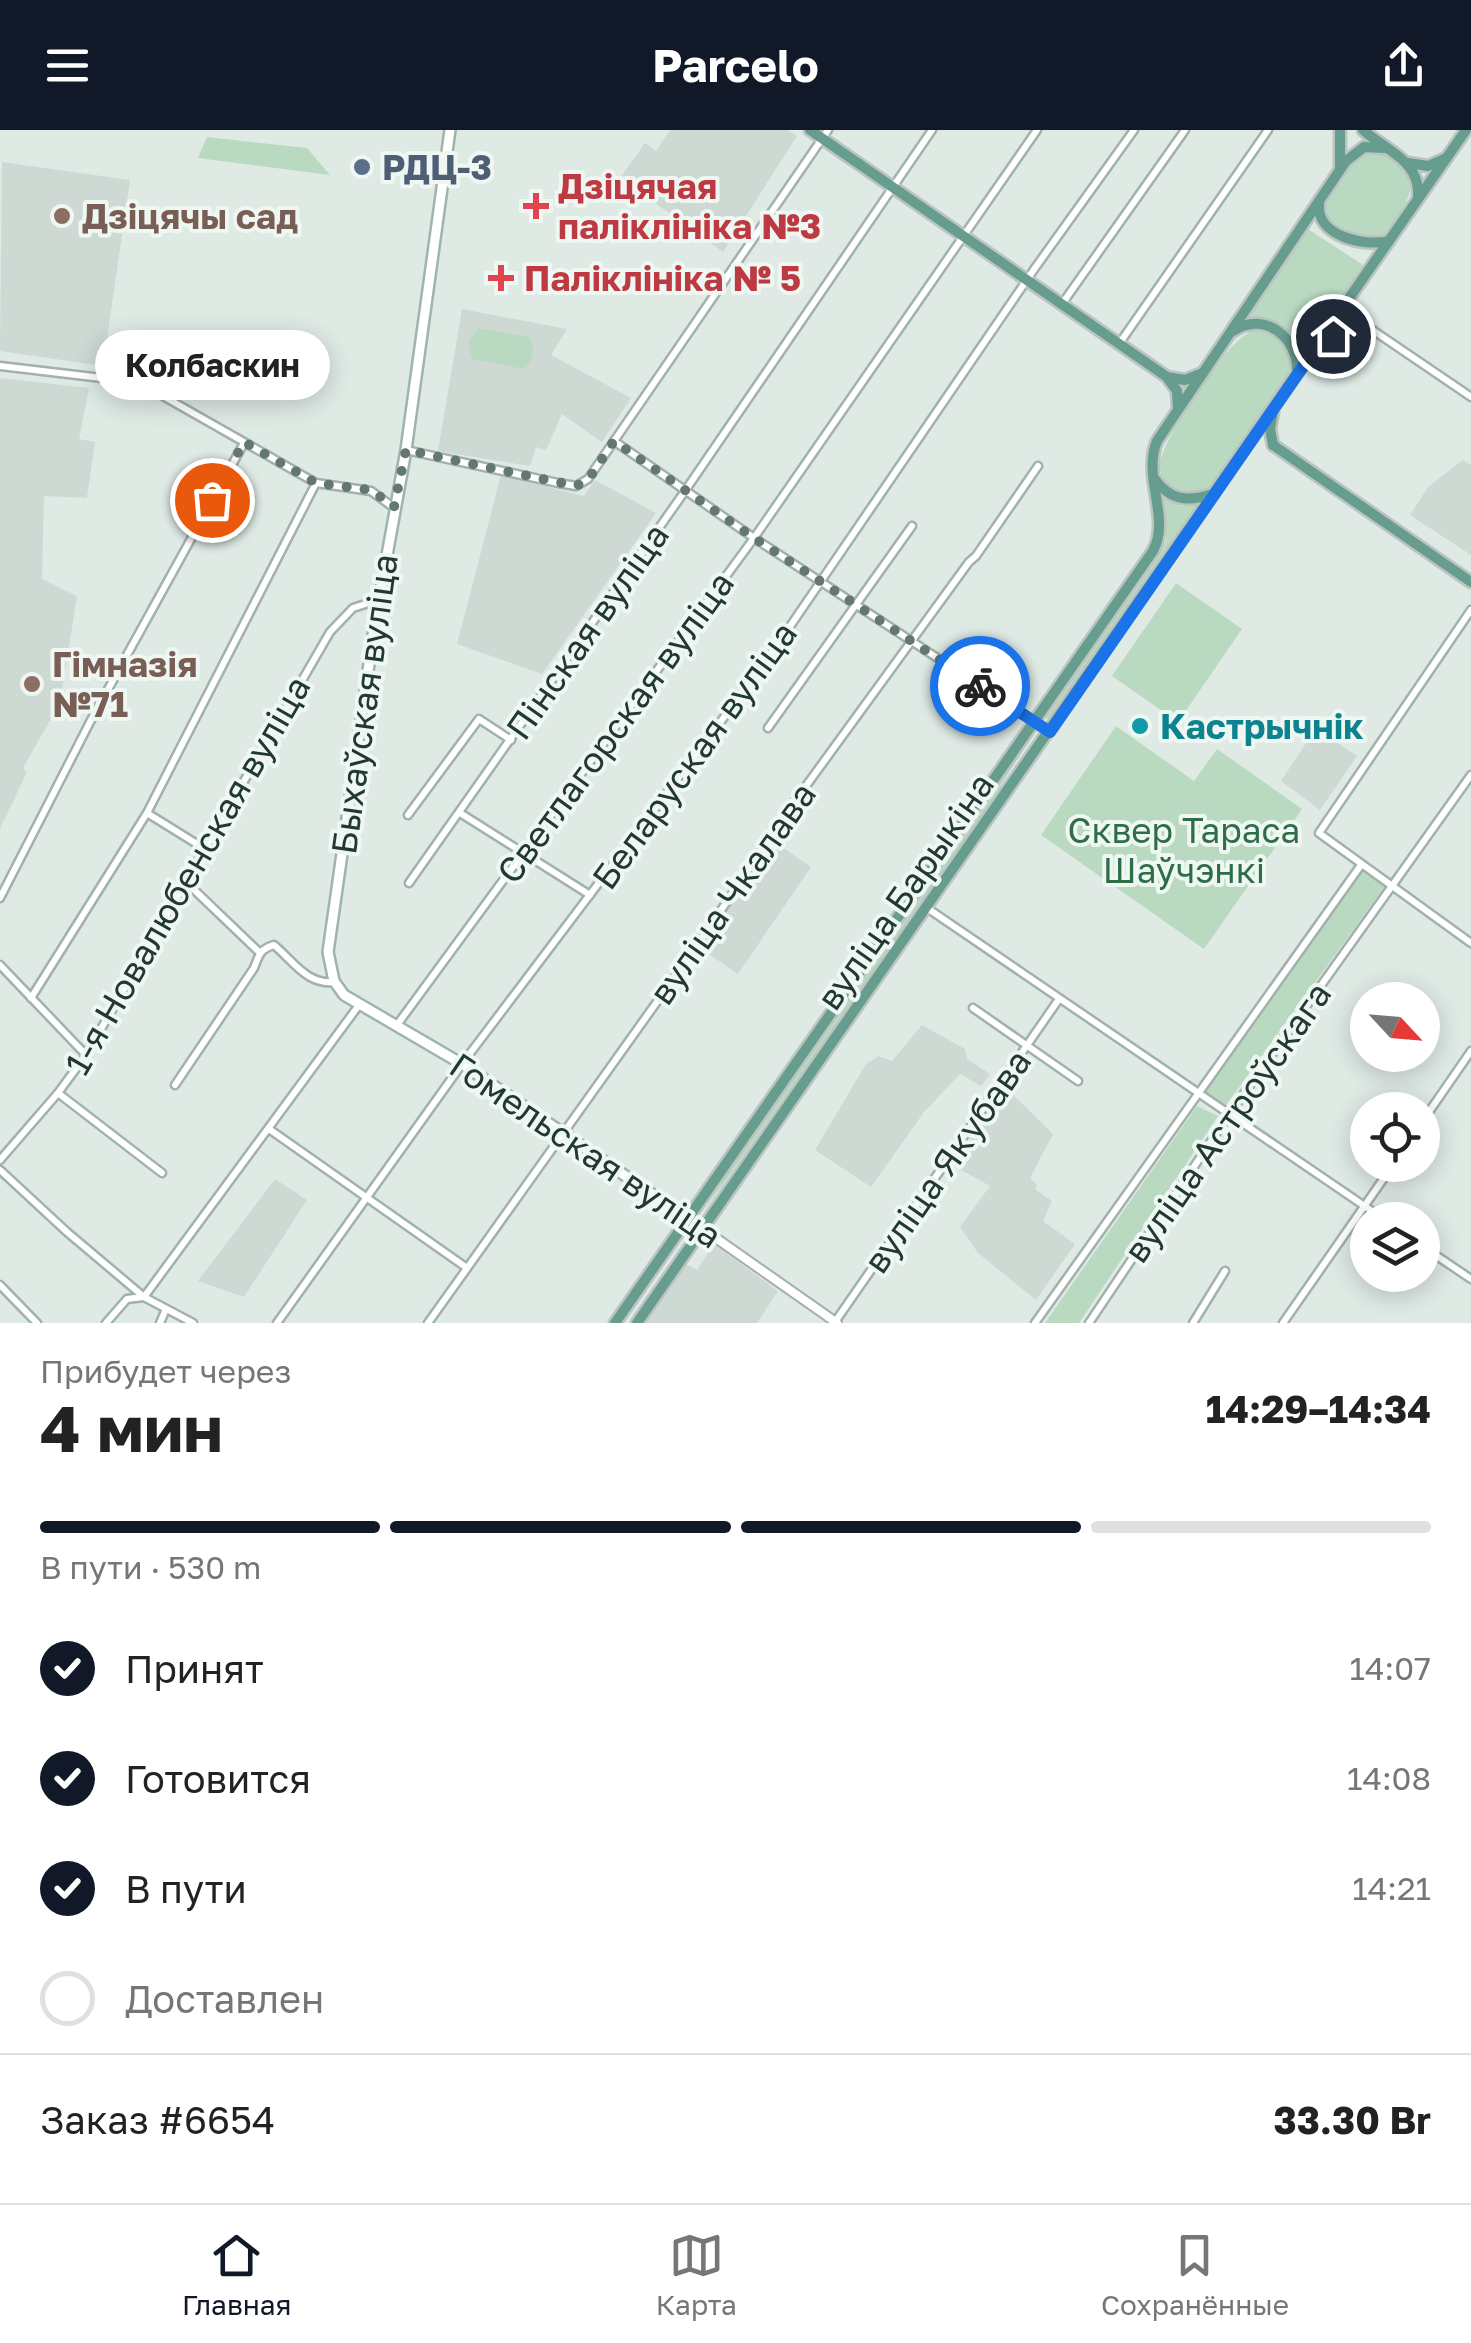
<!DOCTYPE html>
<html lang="ru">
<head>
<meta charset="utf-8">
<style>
  body { margin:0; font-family:"Golos Text",sans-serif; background:#f6f6f6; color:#222; height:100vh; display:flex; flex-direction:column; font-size:38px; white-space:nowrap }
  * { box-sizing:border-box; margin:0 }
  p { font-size:32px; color:#767676 }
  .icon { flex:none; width:55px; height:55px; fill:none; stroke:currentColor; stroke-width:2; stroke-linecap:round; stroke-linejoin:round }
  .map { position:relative; height:1193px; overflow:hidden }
  .sheet { display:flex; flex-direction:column; background:#fff; flex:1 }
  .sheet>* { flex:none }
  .needle { width:65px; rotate:116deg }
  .tools { position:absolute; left:1350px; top:852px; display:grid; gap:20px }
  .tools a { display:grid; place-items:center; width:90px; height:90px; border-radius:50%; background:#fff; box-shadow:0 5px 25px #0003; font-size:50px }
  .pin { position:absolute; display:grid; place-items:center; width:85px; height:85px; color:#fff; margin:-42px; border:5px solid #fff; border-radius:50%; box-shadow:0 2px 10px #0007 }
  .courier { position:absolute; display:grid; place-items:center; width:100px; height:100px; margin:-50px; border:8px solid #1a73e8; border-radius:50%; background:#fff; color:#222; box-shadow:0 2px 12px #0007 }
  .bubble { position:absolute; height:70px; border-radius:35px; background:#fff; box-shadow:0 5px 25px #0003; font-size:32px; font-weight:700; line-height:70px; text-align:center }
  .overview em { font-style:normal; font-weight:700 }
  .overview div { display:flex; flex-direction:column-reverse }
  .overview { display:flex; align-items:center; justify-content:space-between; height:170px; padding:0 40px }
  h1 { font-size:65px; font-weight:700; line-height:75px }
  .bar { display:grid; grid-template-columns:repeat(4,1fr); gap:15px 10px; align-content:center; height:120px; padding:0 40px }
  .bar i { height:12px; border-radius:8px; background:#e0e0e0 }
  .bar .selected { background:#111827 }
  .bar p { grid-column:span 4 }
  .line { display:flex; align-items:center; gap:25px; padding:0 40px; border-top:2px solid #e0e0e0 }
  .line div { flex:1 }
  ol { padding:0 40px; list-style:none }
  li { display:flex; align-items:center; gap:30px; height:110px }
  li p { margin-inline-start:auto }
  li .icon { padding:10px; border-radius:50%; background:#111827; color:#fff; stroke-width:4 }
  li:last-child { color:#767676 }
  li i { width:55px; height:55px; border:5px solid #e0e0e0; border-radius:50% }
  header { display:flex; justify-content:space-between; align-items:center; height:130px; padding:0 40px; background:#111827; color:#fff; font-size:45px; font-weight:700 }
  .tab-bar { display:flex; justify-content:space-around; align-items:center; height:140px; border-top:2px solid #e0e0e0; background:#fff; font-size:28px; color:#767676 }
  .tab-bar a { display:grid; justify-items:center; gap:5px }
  .tab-bar .selected { color:#111827 }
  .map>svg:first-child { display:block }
  .built { fill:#ced9d4 }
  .green { fill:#b9dac1 }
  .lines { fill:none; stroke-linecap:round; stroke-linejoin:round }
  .minor-casing { stroke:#a2b1ac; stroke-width:11 }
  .tertiary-casing { stroke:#a2b1ac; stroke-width:12 }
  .secondary-casing { stroke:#9fb5ac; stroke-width:14 }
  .primary-casing { stroke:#bcc4c2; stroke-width:15 }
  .minor { stroke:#fff; stroke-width:6 }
  .tertiary { stroke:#fff; stroke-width:8 }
  .secondary { stroke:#fff; stroke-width:9 }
  .primary { stroke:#669d8e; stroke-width:10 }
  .done { stroke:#647771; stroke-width:10; stroke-dasharray:0 18 }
  .route { stroke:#1a73e8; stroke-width:12 }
  .service-dot { fill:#5c6f8a; stroke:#eff7f3; stroke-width:4 }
  .health-dot { fill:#e0444e; stroke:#eff7f3; stroke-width:4 }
  .education-dot { fill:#8d6e63; stroke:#eff7f3; stroke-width:4 }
  .culture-dot { fill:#0f9aa8; stroke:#eff7f3; stroke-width:4 }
  .labels { text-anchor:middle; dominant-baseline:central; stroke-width:8; stroke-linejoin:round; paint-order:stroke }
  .service-label { font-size:35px; font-weight:bold; fill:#4e5e75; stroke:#eff7f3; text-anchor:start }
  .health-label { font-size:35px; font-weight:bold; fill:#be3a42; stroke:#eff7f3; text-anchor:start }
  .education-label { font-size:35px; font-weight:bold; fill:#785e54; stroke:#eff7f3; text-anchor:start }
  .street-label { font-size:35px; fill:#213932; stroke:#eff7f3 }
  .culture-label { font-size:35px; font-weight:bold; fill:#0d838f; stroke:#eff7f3; text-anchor:start }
  .park-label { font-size:35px; fill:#2e6d45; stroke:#eff7f3 }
</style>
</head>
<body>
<header><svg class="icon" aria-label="menu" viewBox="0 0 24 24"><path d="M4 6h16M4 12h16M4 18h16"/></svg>Parcelo<svg class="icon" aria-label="share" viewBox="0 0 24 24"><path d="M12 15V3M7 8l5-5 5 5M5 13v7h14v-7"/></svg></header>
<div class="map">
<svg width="1471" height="1193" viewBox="0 0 1471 1193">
  <rect width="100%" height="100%" fill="#dfeae5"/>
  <g class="built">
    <polygon points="670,0 787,0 797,6 723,122 620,48 645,13 656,21"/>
    <polygon points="2,32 130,50 103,236 0,221"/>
    <polygon points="462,179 567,199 551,225 631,268 602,312 562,284 546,320 536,317 530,336 438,321"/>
    <polygon points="0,248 89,258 79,309 95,312 87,368 44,366 42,449 77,466 60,573 23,638 27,642 0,699"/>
    <polygon points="1463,330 1471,335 1471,425 1410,385 1428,357"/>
    <polygon points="501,345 584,366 595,350 656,383 542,544 457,514"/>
    <polygon points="1316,598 1357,626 1320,680 1281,651"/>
    <polygon points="773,711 811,737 738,844 700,818"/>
    <polygon points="922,895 965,919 967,929 990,944 981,956 960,944 924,982 871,1057 815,1020 866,934 879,926 892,931"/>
    <polygon points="1006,958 1053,1004 1030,1048 1037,1055 1035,1059 1052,1071 1043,1091 1075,1114 1036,1170 978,1123 960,1097 990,1056 952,1035"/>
    <polygon points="275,1049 307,1070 244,1167 198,1151"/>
    <polygon points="714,1114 778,1161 757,1193 646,1193 686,1134 697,1140"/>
  </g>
  <g class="green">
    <polygon points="207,7 307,18 330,45 198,28"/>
    <path d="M1375,21C1433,40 1409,73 1382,107C1360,105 1328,102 1325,76L1355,30Z"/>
    <path d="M1308,99L1363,135L1303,225C1295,198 1275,189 1249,187Z"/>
    <path d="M478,198L530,207C536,219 534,230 524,239L472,229L468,213Z"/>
    <path d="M1252,201C1281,199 1298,225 1287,250L1211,357C1193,369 1178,365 1163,351C1161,343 1158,335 1161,328C1171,298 1225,212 1252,201Z"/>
    <polygon points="1161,366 1180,376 1200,374 1047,590 1046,586 1166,411"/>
    <polygon points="1176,453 1242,499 1178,592 1112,546"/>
    <polygon points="1116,596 1194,651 1217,619 1302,679 1204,819 1041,705"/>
    <polygon points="1031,608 976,694 859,862 855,859"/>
    <polygon points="1362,741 1385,756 1226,975 1204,962"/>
    <polygon points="853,862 857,865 703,1083 737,1028"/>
    <polygon points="1197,976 1218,986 1079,1193 1045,1193"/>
  </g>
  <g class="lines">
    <defs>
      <g id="minor">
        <polyline points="1062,174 1185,0"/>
        <polyline points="1349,184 1471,267"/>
        <polyline points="1119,214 1268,0"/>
        <polyline points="0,236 119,250 147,257 316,353 371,361 393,377"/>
        <polyline points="614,311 754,408 1049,601"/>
        <polyline points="406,320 558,353 576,356 588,349 828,0"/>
        <polyline points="1471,480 1319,703 1471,813"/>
        <polyline points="768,598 912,396"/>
        <polyline points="147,683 205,719"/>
        <polyline points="460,683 590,765"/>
        <polyline points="408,685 479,589 511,610"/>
        <polyline points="186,752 259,822"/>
        <polyline points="409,753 685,361 932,0"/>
        <polyline points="0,768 90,592 244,313"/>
        <polyline points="927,778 1385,1090"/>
        <polyline points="0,835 86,925"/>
        <polyline points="31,868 147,683 316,353"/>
        <polyline points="973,878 1078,951"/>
        <polyline points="397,895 754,408 1037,0"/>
        <path d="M175,955L254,838C259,825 260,819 274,815C293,831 307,855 334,852"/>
        <polyline points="58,963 162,1043"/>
        <polyline points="1422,992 1471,921"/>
        <polyline points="269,999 467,1138"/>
        <polyline points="0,1030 58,963 86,925 330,502 353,478 378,470"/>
        <polyline points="0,1040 67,1102 144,1167 193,1193"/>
        <polyline points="1422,1116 1471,1149"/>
        <polyline points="0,1155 37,1193"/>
        <polyline points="835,1192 1059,869"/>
        <polyline points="106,1193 127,1169 144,1167 359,875"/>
        <polyline points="160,1193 166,1179"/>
        <polyline points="277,1193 462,934 765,533 1035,138 1134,0"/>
        <polyline points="428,1193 696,817 798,667 969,432 976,426 1038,336"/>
        <polyline points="1035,1193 1361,735"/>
        <polyline points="1089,1193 1228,986 1471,645"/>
        <polyline points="1193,1193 1225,1141"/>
        <polyline points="1283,1193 1393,1035"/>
      </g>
      <polyline id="tertiary" points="703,1099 837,1193"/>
      <polyline id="secondary" points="450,0 406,320 375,492 328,822 334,851 344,865 462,934 703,1099"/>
      <g id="primary">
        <polyline points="810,0 1167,247 1177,261 1178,279"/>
        <polyline points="1340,0 1340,39"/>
        <path d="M1363,0C1388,22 1421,31 1418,68"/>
        <polyline points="1408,33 1428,36 1444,29"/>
        <path d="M1319,74C1316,106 1364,117 1389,111"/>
        <path d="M1233,201C1265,180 1299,208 1297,243"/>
        <polyline points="1321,211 1333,207 1345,188 1350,187"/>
        <polyline points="1167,247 1185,250 1203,243"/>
        <polyline points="1273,282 1270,299 1273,315"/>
        <polyline points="1273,315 1471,452"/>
        <path d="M1154,348C1170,371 1188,372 1213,364"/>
        <path d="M615,1193L1153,421C1171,388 1142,347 1157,311L1346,31L1364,17L1384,18"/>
        <polyline points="637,1193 1466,0"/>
      </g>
    </defs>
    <use href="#minor" class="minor-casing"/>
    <use href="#tertiary" class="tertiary-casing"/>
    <use href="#secondary" class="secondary-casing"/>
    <use href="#primary" class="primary-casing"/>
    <use href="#minor" class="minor"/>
    <use href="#tertiary" class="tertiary"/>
    <use href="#secondary" class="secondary"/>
    <use href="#primary" class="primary"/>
  </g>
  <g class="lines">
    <polyline class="done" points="212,370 244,312 316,353 371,360 394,377 406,320 576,356 588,350 614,311 754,408 980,556"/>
    <polyline class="route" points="980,556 1050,602 1320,212 1333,206"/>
  </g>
  <circle class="service-dot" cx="362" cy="37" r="10"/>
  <g class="health-dot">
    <path d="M531 61h10v10h10v10h-10v10h-10v-10h-10v-10h10z"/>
    <path d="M496 133h10v10h10v10h-10v10h-10v-10h-10v-10h10z"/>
  </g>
  <g class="education-dot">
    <circle cx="62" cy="86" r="10"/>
    <circle cx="32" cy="554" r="10"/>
  </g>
  <circle class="culture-dot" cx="1140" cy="596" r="10"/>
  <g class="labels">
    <g class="service-label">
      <text x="382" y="37">РДЦ-3</text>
    </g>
    <g class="health-label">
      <text x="558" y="56">Дзіцячая<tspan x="558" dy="40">паліклініка №3</tspan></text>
      <text x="524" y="148">Паліклініка № 5</text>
    </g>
    <g class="education-label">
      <text x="82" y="86">Дзіцячы сад</text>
      <text x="52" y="534">Гімназія<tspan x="52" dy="40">№71</tspan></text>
    </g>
    <g class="street-label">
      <text transform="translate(587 501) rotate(-55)">Пінская вуліца</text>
      <text transform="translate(364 574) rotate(-82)">Быхаўская вуліца</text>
      <text transform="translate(615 597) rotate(-54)">Светлагорская вуліца</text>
      <text transform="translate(694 625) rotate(-54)">Беларуская вуліца</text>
      <text transform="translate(187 745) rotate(-60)">1-я Новалюбенская вуліца</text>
      <text transform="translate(905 761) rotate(-55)">вуліца Барыкіна</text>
      <text transform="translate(732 763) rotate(-55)">вуліца Чкалава</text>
      <text transform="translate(1227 992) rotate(-55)">вуліца Астроўскага</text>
      <text transform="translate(586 1020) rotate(34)">Гомельская вуліца</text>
      <text transform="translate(947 1031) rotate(-55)">вуліца Якубава</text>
    </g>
    <g class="culture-label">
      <text x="1160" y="596">Кастрычнік</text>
    </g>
    <g class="park-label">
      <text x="1184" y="700">Сквер Тараса<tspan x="1184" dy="40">Шаўчэнкі</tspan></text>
    </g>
  </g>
</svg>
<div class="tools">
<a><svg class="needle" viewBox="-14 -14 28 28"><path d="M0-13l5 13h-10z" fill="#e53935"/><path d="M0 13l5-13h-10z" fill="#767676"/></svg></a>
<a><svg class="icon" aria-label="locate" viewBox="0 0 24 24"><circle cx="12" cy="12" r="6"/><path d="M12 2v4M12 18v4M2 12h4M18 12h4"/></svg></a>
<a><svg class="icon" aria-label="layers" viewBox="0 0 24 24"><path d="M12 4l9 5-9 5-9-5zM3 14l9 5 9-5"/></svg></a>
</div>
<div class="pin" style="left:212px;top:370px;background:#ea580c"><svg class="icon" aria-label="bag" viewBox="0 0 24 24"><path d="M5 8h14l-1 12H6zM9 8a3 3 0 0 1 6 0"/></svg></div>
<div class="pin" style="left:1333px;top:206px;background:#1f2937"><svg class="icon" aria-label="home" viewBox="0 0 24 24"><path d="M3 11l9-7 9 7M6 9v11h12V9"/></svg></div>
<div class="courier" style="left:980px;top:556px"><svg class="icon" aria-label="bike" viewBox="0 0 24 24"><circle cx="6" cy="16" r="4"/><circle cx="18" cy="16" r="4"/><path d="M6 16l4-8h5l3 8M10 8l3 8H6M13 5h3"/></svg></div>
<div class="bubble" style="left:95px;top:200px;width:235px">Колбаскин</div>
</div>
<section class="sheet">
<div class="overview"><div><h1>4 мин</h1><p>Прибудет через</p></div><em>14:29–14:34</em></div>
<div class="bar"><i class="selected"></i><i class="selected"></i><i class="selected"></i><i></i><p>В пути · 530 m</p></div>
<ol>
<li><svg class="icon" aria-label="check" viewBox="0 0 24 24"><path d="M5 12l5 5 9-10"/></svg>Принят<p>14:07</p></li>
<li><svg class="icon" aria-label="check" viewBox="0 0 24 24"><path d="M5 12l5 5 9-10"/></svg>Готовится<p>14:08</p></li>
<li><svg class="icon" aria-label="check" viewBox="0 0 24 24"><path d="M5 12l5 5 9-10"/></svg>В пути<p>14:21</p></li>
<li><i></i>Доставлен</li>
</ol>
<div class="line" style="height:130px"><div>Заказ #6654</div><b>33.30 Br</b></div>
</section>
<nav class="tab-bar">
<a class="selected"><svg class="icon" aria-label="home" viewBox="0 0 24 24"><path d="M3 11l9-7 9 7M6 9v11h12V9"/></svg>Главная</a>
<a><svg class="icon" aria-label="map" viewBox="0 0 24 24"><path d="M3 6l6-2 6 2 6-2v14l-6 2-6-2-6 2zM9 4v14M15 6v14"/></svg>Карта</a>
<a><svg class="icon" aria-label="saved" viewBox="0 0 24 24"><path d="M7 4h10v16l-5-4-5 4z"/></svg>Сохранённые</a>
</nav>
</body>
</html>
